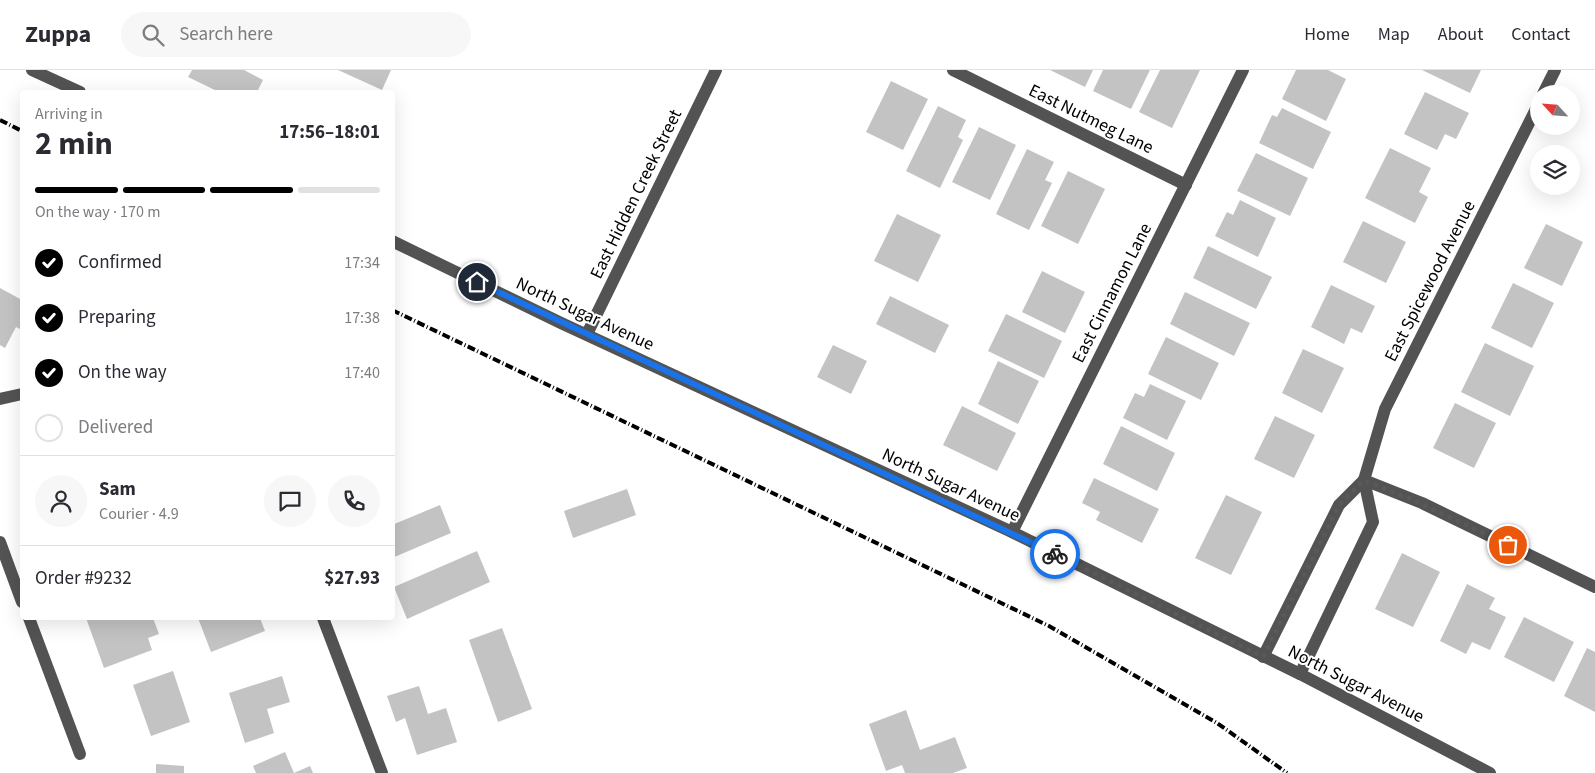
<!DOCTYPE html>
<html lang="en">
<head>
<meta charset="utf-8">
<style>
  body { margin:0; font-family:"Source Sans 3",sans-serif; background:#f7f7f7; color:#2b2b33; height:100vh; display:flex; flex-direction:column; font-size:19px; white-space:nowrap }
  * { box-sizing:border-box; margin:0 }
  p { font-size:16px; color:#7c7c81 }
  .icon { flex:none; width:28px; height:28px; fill:none; stroke:currentColor; stroke-width:2; stroke-linecap:round; stroke-linejoin:round }
  .map { position:relative; flex:1; overflow:hidden }
  .panel { position:absolute; left:20px; top:20px; width:375px; height:530px; display:flex; flex-direction:column; background:#fff; border-radius:5px; box-shadow:0 5px 20px #0002 }
  .panel>* { flex:none }
  .needle { width:32px; rotate:296deg }
  .fabs { position:absolute; left:1530px; top:15px; display:grid; gap:10px }
  .fabs a { display:grid; place-items:center; width:50px; height:50px; border-radius:50%; background:#fff; box-shadow:0 5px 20px #0002; font-size:25px }
  .pin { position:absolute; display:grid; place-items:center; width:42px; height:42px; color:#fff; margin:-21px; border:2px solid #fff; border-radius:50%; box-shadow:0 1px 5px #0007 }
  .courier { position:absolute; display:grid; place-items:center; width:50px; height:50px; margin:-25px; border:4px solid #1a73e8; border-radius:50%; background:#fff; color:#222; box-shadow:0 1px 6px #0007 }
  .overview em { font-style:normal; font-weight:700 }
  .overview div { display:flex; flex-direction:column-reverse }
  .overview { display:flex; align-items:center; justify-content:space-between; height:85px; padding:0 15px }
  h1 { font-size:32px; font-weight:700; line-height:38px }
  .bar { display:grid; grid-template-columns:repeat(4,1fr); gap:8px 5px; align-content:center; height:60px; padding:0 15px }
  .bar i { height:6px; border-radius:4px; background:#e1e1e2 }
  .bar .current { background:#000 }
  .bar p { grid-column:span 4 }
  .line { display:flex; align-items:center; gap:12px; padding:0 15px; border-top:1px solid #e1e1e2 }
  .line div { flex:1 }
  .round { display:grid; place-items:center; flex:none; width:52px; height:52px; border-radius:26px; background:#f7f7f7 }
  ol { padding:0 15px; list-style:none }
  li { display:flex; align-items:center; gap:15px; height:55px }
  li p { margin-inline-start:auto }
  li .icon { padding:5px; border-radius:50%; background:#000; color:#fff; stroke-width:4 }
  li:last-child { color:#7c7c81 }
  li i { width:28px; height:28px; border:2px solid #e1e1e2; border-radius:50% }
  header { display:flex; align-items:center; gap:30px; box-sizing:border-box; height:70px; padding:0 25px; background:#fff; border-bottom:1px solid #e1e1e2 }
  header strong { font-size:24px }
  nav { display:flex; gap:28px; margin-inline-start:auto; font-size:18px }
  .search { width:350px; height:45px; background:#f7f7f7; display:flex; align-items:center; gap:12px; box-sizing:border-box; padding:0 18px; border-radius:28px; color:#7c7c81; font-size:19px }
  .map>svg:first-child { display:block }
  .building { fill:#c3c3c3 }
  .lines { fill:none; stroke-linecap:round; stroke-linejoin:round }
  .minor { stroke:#535353; stroke-width:12 }
  .rail { stroke:#000; stroke-width:4; stroke-dasharray:8 2.5 1 2.5; stroke-linecap:butt }
  .done { stroke:#595959; stroke-width:5; stroke-dasharray:0 9 }
  .route { stroke:#1a73e8; stroke-width:6 }
  .labels { text-anchor:middle; dominant-baseline:central; stroke-width:4; stroke-linejoin:round; paint-order:stroke }
  .street-label { font-size:18px; fill:#000; stroke:#fff }
</style>
</head>
<body>
<header>
<strong>Zuppa</strong>
<div class="search"><svg class="icon" aria-label="search" viewBox="0 0 24 24"><circle cx="10" cy="10" r="6"/><path d="M15 15l6 6"/></svg>Search here</div>
<nav><a>Home</a><a>Map</a><a>About</a><a>Contact</a></nav>
</header>
<div class="map">
<svg width="1595" height="703" viewBox="0 0 1595 703">
  <rect width="100%" height="100%" fill="#fff"/>
  <g class="building">
    <polygon points="192,0 244,0 263,10 257,22 219,22 188,7"/>
    <polygon points="338,0 391,0 382,20"/>
    <polygon points="1050,0 1093,0 1085,17"/>
    <polygon points="1103,0 1150,0 1131,39 1093,21"/>
    <polygon points="1160,0 1200,0 1172,58 1139,42"/>
    <polygon points="1296,0 1328,0 1346,9 1326,51 1282,29"/>
    <polygon points="1422,0 1481,0 1470,23"/>
    <polygon points="891,11 928,29 903,80 866,62"/>
    <polygon points="1425,22 1469,43 1456,69 1445,64 1437,80 1404,64"/>
    <polygon points="938,36 966,50 958,67 963,70 940,118 906,101"/>
    <polygon points="1282,38 1331,62 1313,99 1259,73 1272,45 1277,47"/>
    <polygon points="979,57 1016,75 990,130 952,112"/>
    <polygon points="1390,78 1431,98 1419,122 1428,127 1415,153 1365,128"/>
    <polygon points="1027,79 1054,92 1045,110 1052,113 1029,160 996,144"/>
    <polygon points="1256,83 1308,108 1290,146 1237,121"/>
    <polygon points="1068,101 1105,119 1078,174 1041,156"/>
    <polygon points="1240,130 1276,148 1258,187 1215,166 1227,142 1233,145"/>
    <polygon points="897,144 941,165 918,212 874,191"/>
    <polygon points="1363,151 1406,172 1386,213 1343,192"/>
    <polygon points="1546,154 1583,172 1562,216 1524,198"/>
    <polygon points="1208,176 1272,207 1256,239 1193,208"/>
    <polygon points="1042,201 1085,222 1065,263 1022,242"/>
    <polygon points="1513,213 1554,233 1532,278 1491,258"/>
    <polygon points="1331,215 1375,236 1362,263 1351,258 1344,274 1311,257"/>
    <polygon points="0,218 22,230 22,260 16,257 5,278 0,275"/>
    <polygon points="1185,222 1250,253 1234,286 1170,254"/>
    <polygon points="890,226 949,255 935,283 876,254"/>
    <polygon points="1006,244 1062,271 1044,308 988,281"/>
    <polygon points="1166,267 1219,293 1201,330 1148,304"/>
    <polygon points="1485,273 1534,296 1510,346 1461,322"/>
    <polygon points="833,275 867,291 851,324 817,307"/>
    <polygon points="1303,279 1344,298 1322,343 1282,323"/>
    <polygon points="998,291 1039,311 1018,354 978,334"/>
    <polygon points="1150,314 1186,331 1167,370 1123,348 1135,323 1144,327"/>
    <polygon points="1455,333 1496,353 1474,398 1433,378"/>
    <polygon points="962,336 1016,363 997,401 943,375"/>
    <polygon points="1275,346 1315,365 1294,408 1254,389"/>
    <polygon points="1121,356 1175,383 1157,421 1103,394"/>
    <polygon points="1094,408 1159,439 1142,473 1096,450 1100,442 1082,433"/>
    <polygon points="627,419 636,445 573,468 564,441"/>
    <polygon points="1226,425 1262,442 1231,505 1195,488"/>
    <polygon points="440,435 451,463 392,488 392,455"/>
    <polygon points="477,481 490,512 407,549 394,517"/>
    <polygon points="1402,483 1440,502 1413,557 1375,539"/>
    <polygon points="1467,514 1495,528 1489,539 1506,547 1490,580 1472,572 1466,584 1440,571"/>
    <polygon points="1524,547 1574,572 1554,612 1504,587"/>
    <polygon points="86,548 153,548 159,564 148,568 152,580 104,598"/>
    <polygon points="198,548 260,548 265,561 211,582"/>
    <polygon points="502,558 532,639 498,652 469,570"/>
    <polygon points="1587,578 1595,582 1595,642 1564,626"/>
    <polygon points="173,601 190,652 151,666 133,615"/>
    <polygon points="282,606 290,632 267,639 274,663 245,673 229,623"/>
    <polygon points="419,616 428,644 446,638 457,672 417,685 405,648 396,652 387,626"/>
    <polygon points="906,640 920,680 955,667 967,698 953,703 905,703 902,695 886,701 869,654"/>
    <polygon points="285,682 294,703 310,696 313,703 256,703 253,696"/>
    <polygon points="156,694 184,696 184,703 156,703"/>
  </g>
  <g class="lines">
    <g class="minor">
      <polyline points="32,0 80,22"/>
      <polyline points="953,0 1186,115"/>
      <polyline points="1543,24 1555,0"/>
      <polyline points="392,171 561,253 1012,462 1300,604 1490,703"/>
      <polyline points="587,264 716,0"/>
      <polyline points="0,329 22,324"/>
      <polyline points="1364,410 1422,433 1595,517"/>
      <polyline points="1012,462 1243,0"/>
      <polyline points="0,472 22,532"/>
      <polyline points="29,548 80,684"/>
      <polyline points="323,548 382,703"/>
      <polyline points="1263,587 1339,435 1364,410"/>
      <polyline points="1300,604 1373,452 1364,410 1385,339 1539,33"/>
    </g>
    <g class="rail">
      <polyline points="0,50 22,61"/>
      <polyline points="392,240 1049,556 1217,653 1287,703"/>
    </g>
  </g>
  <g class="lines">
    <polyline class="done" points="1055,484 1263,587 1339,435 1364,410 1422,434 1508,475"/>
    <polyline class="route" points="477,212 1055,484"/>
  </g>
  <g class="labels">
    <g class="street-label">
      <text transform="translate(1091 49) rotate(26)">East Nutmeg Lane</text>
      <text transform="translate(636 124) rotate(-64)">East Hidden Creek Street</text>
      <text transform="translate(1430 211) rotate(-63)">East Spicewood Avenue</text>
      <text transform="translate(1112 223) rotate(-63)">East Cinnamon Lane</text>
      <text transform="translate(585 244) rotate(25)">North Sugar Avenue</text>
      <text transform="translate(951 415) rotate(25)">North Sugar Avenue</text>
      <text transform="translate(1356 614) rotate(27)">North Sugar Avenue</text>
    </g>
  </g>
</svg>
<div class="fabs">
<a><svg class="needle" viewBox="-14 -14 28 28"><path d="M0-13l5 13h-10z" fill="#e53935"/><path d="M0 13l5-13h-10z" fill="#7c7c81"/></svg></a>
<a><svg class="icon" aria-label="layers" viewBox="0 0 24 24"><path d="M12 4l9 5-9 5-9-5zM3 14l9 5 9-5"/></svg></a>
</div>
<div class="pin" style="left:1508px;top:475px;background:#ea580c"><svg class="icon" aria-label="bag" viewBox="0 0 24 24"><path d="M5 8h14l-1 12H6zM9 8a3 3 0 0 1 6 0"/></svg></div>
<div class="pin" style="left:477px;top:212px;background:#1f2937"><svg class="icon" aria-label="home" viewBox="0 0 24 24"><path d="M3 11l9-7 9 7M6 9v11h12V9"/></svg></div>
<div class="courier" style="left:1055px;top:484px"><svg class="icon" aria-label="bike" viewBox="0 0 24 24"><circle cx="6" cy="16" r="4"/><circle cx="18" cy="16" r="4"/><path d="M6 16l4-8h5l3 8M10 8l3 8H6M13 5h3"/></svg></div>
<section class="panel">
<div class="overview"><div><h1>2 min</h1><p>Arriving in</p></div><em>17:56–18:01</em></div>
<div class="bar"><i class="current"></i><i class="current"></i><i class="current"></i><i></i><p>On the way · 170 m</p></div>
<ol>
<li><svg class="icon" aria-label="check" viewBox="0 0 24 24"><path d="M5 12l5 5 9-10"/></svg>Confirmed<p>17:34</p></li>
<li><svg class="icon" aria-label="check" viewBox="0 0 24 24"><path d="M5 12l5 5 9-10"/></svg>Preparing<p>17:38</p></li>
<li><svg class="icon" aria-label="check" viewBox="0 0 24 24"><path d="M5 12l5 5 9-10"/></svg>On the way<p>17:40</p></li>
<li><i></i>Delivered</li>
</ol>
<div class="line" style="height:90px"><a class="round"><svg class="icon" aria-label="person" viewBox="0 0 24 24"><circle cx="12" cy="8" r="4"/><path d="M4 21q1-7 8-7t8 7"/></svg></a><div><b>Sam</b><p>Courier · 4.9</p></div><a class="round"><svg class="icon" aria-label="chat" viewBox="0 0 24 24"><path d="M4 5h16v11H9l-5 4z"/></svg></a><a class="round"><svg class="icon" aria-label="phone" viewBox="0 0 24 24"><path d="M5 4h4l2 5-3 2q2 4 5 5l2-3 5 2v4C11 20 4 13 5 4z"/></svg></a></div>
<div class="line" style="height:65px"><div>Order #9232</div><b>$27.93</b></div>
</section>
</div>
</body>
</html>
